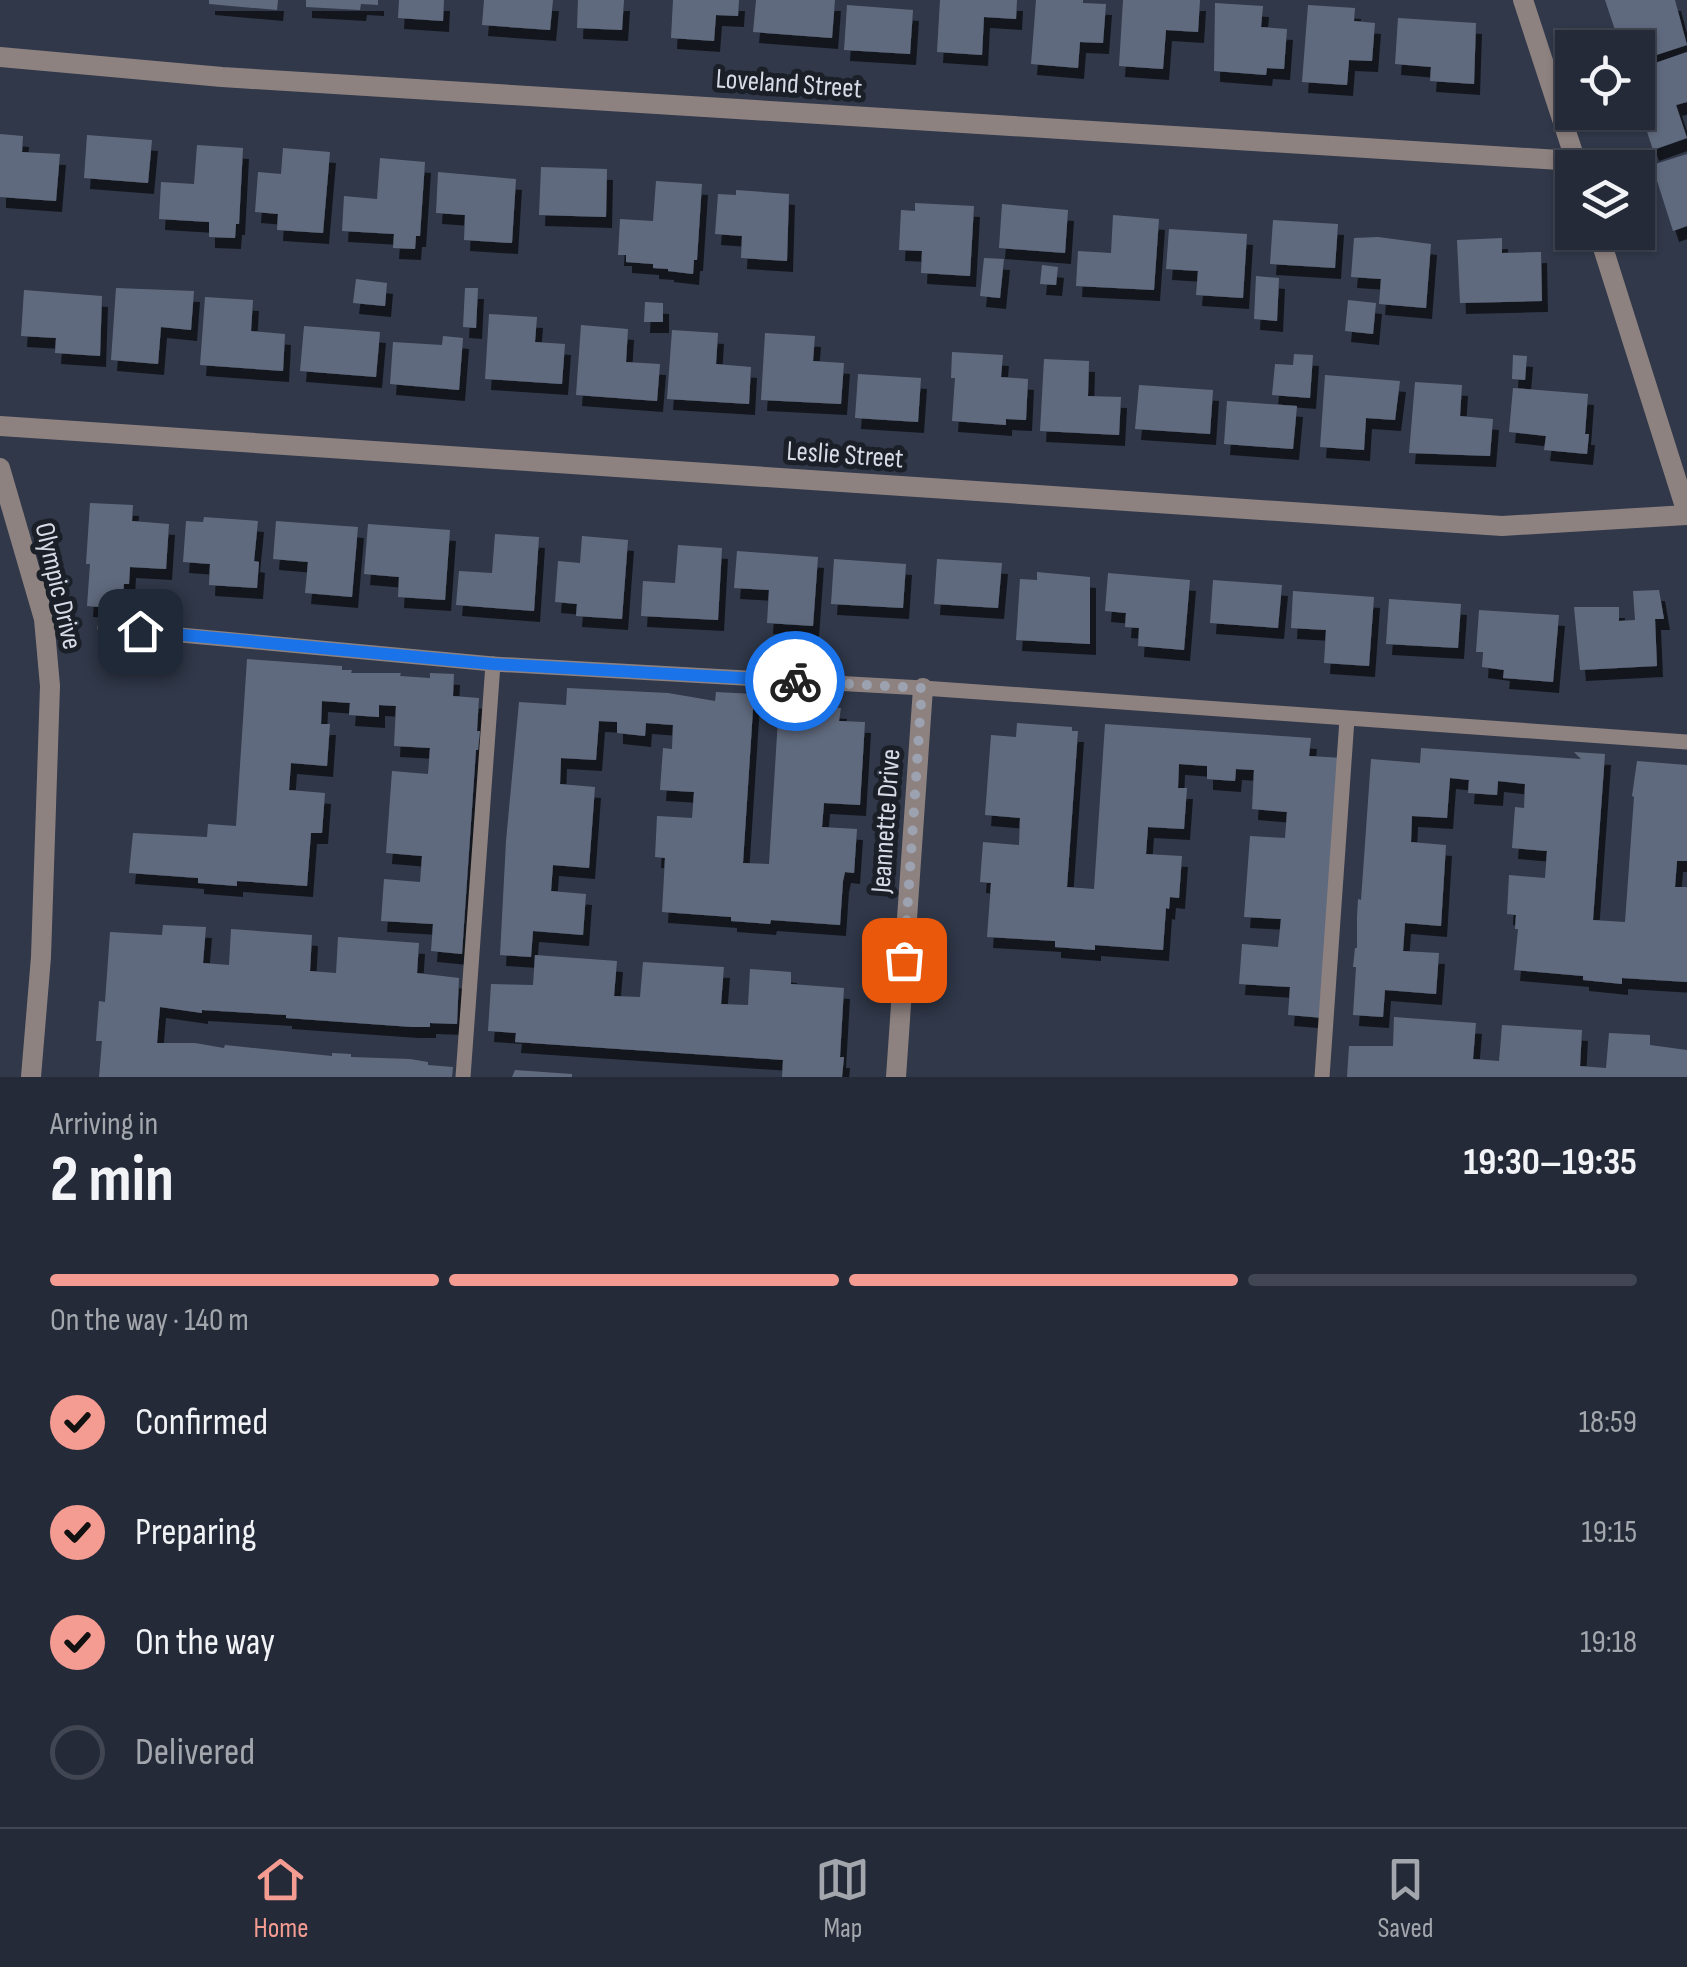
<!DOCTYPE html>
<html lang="en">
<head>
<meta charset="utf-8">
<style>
  body { margin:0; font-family:"Sofia Sans Condensed",sans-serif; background:#303642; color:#f1f3f6; height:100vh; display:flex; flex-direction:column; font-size:38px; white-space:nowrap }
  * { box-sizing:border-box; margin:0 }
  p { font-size:32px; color:#a3a7ad }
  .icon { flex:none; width:55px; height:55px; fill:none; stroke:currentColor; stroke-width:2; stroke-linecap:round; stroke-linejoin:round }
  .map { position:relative; height:1077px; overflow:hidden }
  .panel { display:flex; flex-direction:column; background:#242a37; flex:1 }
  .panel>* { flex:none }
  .buttons { position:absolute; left:1555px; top:30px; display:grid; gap:20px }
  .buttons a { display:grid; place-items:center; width:100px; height:100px; border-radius:0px; background:#242a37; box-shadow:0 2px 8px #0004,0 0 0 2px #414652; font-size:50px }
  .pin { position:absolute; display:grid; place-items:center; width:85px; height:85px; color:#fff; margin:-42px; border-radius:20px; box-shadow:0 5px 15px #0006 }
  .courier { position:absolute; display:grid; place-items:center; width:100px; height:100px; margin:-50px; border:8px solid #1a73e8; border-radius:50%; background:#fff; color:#222; box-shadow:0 2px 12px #0007 }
  .summary em { font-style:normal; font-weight:700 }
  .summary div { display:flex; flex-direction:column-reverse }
  .summary { display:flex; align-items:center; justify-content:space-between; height:170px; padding:0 50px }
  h1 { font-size:65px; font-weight:700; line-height:75px }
  .bar { display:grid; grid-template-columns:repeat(4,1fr); gap:15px 10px; align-content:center; height:120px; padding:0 50px }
  .bar i { height:12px; border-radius:8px; background:#414652 }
  .bar .on { background:#f59c92 }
  .bar p { grid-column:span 4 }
  ol { padding:0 50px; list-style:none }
  li { display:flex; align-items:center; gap:30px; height:110px }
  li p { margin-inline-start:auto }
  li .icon { padding:10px; border-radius:50%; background:#f59c92; color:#111; stroke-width:4 }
  li:last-child { color:#a3a7ad }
  li i { width:55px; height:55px; border:5px solid #414652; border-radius:50% }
  .dock { display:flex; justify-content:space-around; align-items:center; height:140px; border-top:2px solid #414652; background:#242a37; font-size:28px; color:#a3a7ad }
  .dock a { display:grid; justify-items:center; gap:5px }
  .dock .on { color:#f59c92 }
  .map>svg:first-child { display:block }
  .building { fill:#616a7e; filter:url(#shadow) }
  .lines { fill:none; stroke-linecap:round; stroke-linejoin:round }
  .service { stroke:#8e8280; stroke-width:15 }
  .minor { stroke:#8e8280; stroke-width:20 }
  .done { stroke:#9ca2b0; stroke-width:10; stroke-dasharray:0 18 }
  .route { stroke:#1a73e8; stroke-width:12 }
  .labels { text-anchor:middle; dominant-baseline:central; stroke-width:10; stroke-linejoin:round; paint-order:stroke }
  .street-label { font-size:28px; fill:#d6dbe7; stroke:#1b1f27 }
</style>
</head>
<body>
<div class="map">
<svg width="1687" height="1077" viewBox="0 0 1687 1077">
  <defs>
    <filter id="shadow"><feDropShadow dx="6" dy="11" stdDeviation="0" flood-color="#0009"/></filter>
  </defs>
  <rect width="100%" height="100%" fill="#303849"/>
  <g class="building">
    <polygon points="209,0 278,0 277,10 209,4"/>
    <polygon points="306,0 378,0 378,5 361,4 360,10 306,7"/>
    <polygon points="399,0 444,0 443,21 398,18"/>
    <polygon points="484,0 553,0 550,30 482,25"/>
    <polygon points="578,0 624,0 622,30 577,28"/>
    <polygon points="673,0 739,0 738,16 716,15 714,41 671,38"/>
    <polygon points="756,0 835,0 832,38 753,32"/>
    <polygon points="940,0 1017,0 1016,19 984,17 982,55 937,52"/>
    <polygon points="1036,0 1083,0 1083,3 1106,4 1103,43 1080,42 1078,68 1031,64"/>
    <polygon points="1123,0 1200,0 1198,32 1166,30 1163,69 1119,66"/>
    <polygon points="1605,0 1675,0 1687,45 1638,61 1638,48 1621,48"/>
    <polygon points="1215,3 1263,6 1261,27 1287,29 1284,69 1267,68 1266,75 1214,71"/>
    <polygon points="847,5 913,10 910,54 844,50"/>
    <polygon points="1308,5 1355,8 1354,21 1375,23 1372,61 1349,60 1347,85 1302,82"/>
    <polygon points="1398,18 1476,23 1474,84 1430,81 1431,67 1395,64"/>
    <polygon points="1687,52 1687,102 1676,105 1687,138 1653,150 1638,104 1638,69"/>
    <polygon points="0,134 23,136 22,152 60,154 56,201 0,197"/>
    <polygon points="87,135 152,140 148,183 84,178"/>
    <polygon points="197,145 243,148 239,224 236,224 235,238 209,237 209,222 159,219 161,182 194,184"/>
    <polygon points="283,148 330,152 323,233 277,230 278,214 255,212 258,172 281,174"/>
    <polygon points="1687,154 1687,226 1673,231 1652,165"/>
    <polygon points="380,158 425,162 420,236 416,236 415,249 393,248 394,234 342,231 344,196 377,199"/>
    <polygon points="541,167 607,169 606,217 539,215"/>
    <polygon points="438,172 516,179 512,243 464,240 465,215 436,213"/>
    <polygon points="656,181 702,184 697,260 694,260 693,274 668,271 668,269 653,268 653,264 626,262 626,255 618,255 620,219 653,221"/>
    <polygon points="736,190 789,194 787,261 741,258 742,236 715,234 718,194 736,195"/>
    <polygon points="915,203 974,206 970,276 921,273 922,251 899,250 901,210 915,211"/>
    <polygon points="1002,204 1068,210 1065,253 999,248"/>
    <polygon points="1113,215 1159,219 1154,290 1076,286 1078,251 1111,253"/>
    <polygon points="1273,220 1338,224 1335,268 1270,264"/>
    <polygon points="1169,229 1247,234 1243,298 1196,295 1198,271 1166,269"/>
    <polygon points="1378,237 1431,244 1426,308 1379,304 1381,279 1351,277 1354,238"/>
    <polygon points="1502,238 1502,253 1541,252 1542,301 1460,303 1457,240"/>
    <polygon points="984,258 1004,259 1000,298 980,296"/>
    <polygon points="1042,265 1058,267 1056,285 1040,284"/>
    <polygon points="1256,276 1279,278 1277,321 1254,319"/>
    <polygon points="356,279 387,283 385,306 353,303"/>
    <polygon points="116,288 194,291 191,330 161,327 158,364 111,360"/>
    <polygon points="465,288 478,288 476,328 463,327"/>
    <polygon points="24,290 102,296 100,356 55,353 56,338 21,336"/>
    <polygon points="205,297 253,300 251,331 285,334 283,371 200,365"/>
    <polygon points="1348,300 1376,303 1373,334 1345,331"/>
    <polygon points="645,302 663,303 663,322 644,322"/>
    <polygon points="489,314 537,317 535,342 565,344 562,384 485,379"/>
    <polygon points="581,325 628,329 626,362 660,364 657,401 576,395"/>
    <polygon points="304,326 380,332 376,377 300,371"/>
    <polygon points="672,330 718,333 716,364 751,367 749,404 667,399"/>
    <polygon points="765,333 815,336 813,361 844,363 841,404 761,400"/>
    <polygon points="443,336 463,338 459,390 390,384 393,342 442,345"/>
    <polygon points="952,352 1003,355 1001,377 1028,379 1026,420 1006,419 1006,425 952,421 955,378 951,378"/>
    <polygon points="1294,354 1313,355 1310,398 1272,395 1275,364 1293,365"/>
    <polygon points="1513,355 1527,356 1525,380 1512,379"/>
    <polygon points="1044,359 1089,361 1088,396 1121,397 1119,435 1040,431"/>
    <polygon points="858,374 921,378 918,422 855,418"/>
    <polygon points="1325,375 1400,381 1395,420 1366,418 1364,450 1320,447"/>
    <polygon points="1415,382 1462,385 1460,416 1493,419 1490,456 1409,453"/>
    <polygon points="1139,385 1213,390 1210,434 1135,429"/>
    <polygon points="1513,388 1588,394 1585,434 1589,434 1587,454 1544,450 1546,436 1509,432"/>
    <polygon points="1227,401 1297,406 1293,449 1224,444"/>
    <polygon points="90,503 133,505 132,521 169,524 166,569 130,567 129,584 124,584 122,609 87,606 90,564 86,564"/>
    <polygon points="204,517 258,521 254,561 259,562 257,588 209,585 210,564 183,562 186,521 203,522"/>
    <polygon points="276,521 358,527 352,597 305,593 308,562 273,559"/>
    <polygon points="368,524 450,530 445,600 398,597 399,577 364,574"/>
    <polygon points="495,534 539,537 534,611 456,605 459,571 492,573"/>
    <polygon points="582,536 628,540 622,619 576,616 577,604 555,602 558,561 580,563"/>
    <polygon points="678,545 722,548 718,620 641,616 643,581 675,583"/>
    <polygon points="737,551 818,557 813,626 767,623 769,590 734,588"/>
    <polygon points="834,559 906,564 903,608 831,604"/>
    <polygon points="937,559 1002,563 998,608 934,604"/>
    <polygon points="1037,572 1090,577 1090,644 1016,640 1020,579 1037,580"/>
    <polygon points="1108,573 1190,580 1184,650 1138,646 1139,628 1125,627 1126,613 1105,611"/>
    <polygon points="1213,580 1282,585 1278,628 1210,623"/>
    <polygon points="1659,590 1664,619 1655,619 1657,666 1580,670 1574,607 1619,607 1619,621 1635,620 1633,591"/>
    <polygon points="1293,591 1374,597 1369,666 1324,663 1326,630 1291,628"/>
    <polygon points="1389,599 1461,604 1458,648 1386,644"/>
    <polygon points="1479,610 1559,615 1553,682 1503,678 1504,670 1482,667 1483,652 1476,652"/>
    <polygon points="247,659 342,666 342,670 352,670 351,673 401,673 400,676 430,678 430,673 454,674 453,696 479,698 477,731 480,731 478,750 476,750 462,954 431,951 433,924 381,921 384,879 420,882 422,856 386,853 392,771 428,774 430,748 394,746 396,706 379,705 379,717 349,715 350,703 322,701 321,724 330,724 327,766 291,763 289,790 325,793 322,833 311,833 307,886 237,881 237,886 198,883 198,878 129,873 133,833 207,837 208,824 236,826"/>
    <polygon points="567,688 668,693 715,701 716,692 754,694 743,863 769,864 779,703 841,708 839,721 865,722 860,805 824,803 822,827 857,829 854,873 845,872 843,881 840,925 771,920 770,924 731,921 731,917 662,912 665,858 655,857 657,816 692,818 694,792 660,790 663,748 672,749 673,725 646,723 645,736 617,733 617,722 599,721 596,760 561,758 560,784 595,787 589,868 553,865 551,891 586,894 583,935 533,931 531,957 500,955 506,841 519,702 566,705"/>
    <polygon points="1017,723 1072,727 1072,731 1078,731 1067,887 1094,889 1105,724 1311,738 1309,756 1343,758 1324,1018 1288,1015 1290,987 1239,984 1242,944 1278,947 1281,919 1244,917 1250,836 1285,838 1287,812 1252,809 1254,770 1236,769 1235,781 1207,779 1207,766 1179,764 1178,788 1187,788 1184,829 1148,827 1146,854 1182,856 1179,898 1170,897 1169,909 1166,908 1163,950 1095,945 1095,950 1055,947 1055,941 987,937 991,883 980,882 983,842 1019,845 1020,818 985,815 991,735 1016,737"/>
    <polygon points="1421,748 1581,759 1574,752 1605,754 1593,920 1625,922 1634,797 1632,796 1637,761 1687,765 1687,861 1677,861 1675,887 1687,887 1687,982 1622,978 1622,984 1583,980 1583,976 1514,970 1518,929 1515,929 1516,915 1507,914 1509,875 1545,878 1547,851 1512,848 1515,807 1524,808 1525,784 1498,781 1497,795 1468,793 1469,780 1450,778 1447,818 1412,816 1411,842 1446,845 1441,926 1405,923 1403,951 1439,953 1436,994 1385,990 1383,1017 1353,1015 1356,967 1353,967 1355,948 1357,948 1357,917 1358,899 1361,900 1371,759 1420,763"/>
    <polygon points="163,925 206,927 203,963 229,965 231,929 312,935 310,971 336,973 338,937 419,943 417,973 459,978 457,1024 430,1023 430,1027 412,1027 286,1018 286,1015 202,1010 202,1013 160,1007 157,1043 195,1043 224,1048 225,1045 332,1056 332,1053 351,1054 351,1057 410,1059 428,1062 428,1065 453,1067 452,1077 99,1077 102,1041 96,1041 99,1001 105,1002 110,932 162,935"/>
    <polygon points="535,955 617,961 614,996 640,997 643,962 724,967 721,1004 748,1005 750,969 791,972 791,984 844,988 840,1057 844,1057 842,1077 782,1077 783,1060 515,1042 516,1033 488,1031 491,984 533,985"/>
    <polygon points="1394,1017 1476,1023 1473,1059 1499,1061 1502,1025 1582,1030 1580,1066 1606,1068 1609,1033 1650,1035 1650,1045 1687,1050 1687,1077 1347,1077 1349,1046 1393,1046"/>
    <polygon points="515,1070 572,1074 572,1077 512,1077"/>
  </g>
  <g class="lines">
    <g class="service">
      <polyline points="105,628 493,664"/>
      <polyline points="463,1077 493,664 923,688 1687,742"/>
      <polyline points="1322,1077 1347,719"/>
    </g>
    <g class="minor">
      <polyline points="1523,0 1578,168"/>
      <polyline points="0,57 222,77 1576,161"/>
      <polyline points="1598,232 1687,513"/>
      <polyline points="0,426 1502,526 1687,515"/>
      <polyline points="0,468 44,619 50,686 41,957 31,1077"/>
      <polyline points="896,1077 923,688"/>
    </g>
  </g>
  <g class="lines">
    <polyline class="done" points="795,681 922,688 904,960"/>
    <polyline class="route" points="140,631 493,664 795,681"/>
  </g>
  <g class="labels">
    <g class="street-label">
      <text transform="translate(789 84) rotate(4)">Loveland Street</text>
      <text transform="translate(845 455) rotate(4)">Leslie Street</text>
      <text transform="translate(58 586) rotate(77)">Olympic Drive</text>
      <text transform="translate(886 821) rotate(-86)">Jeannette Drive</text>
    </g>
  </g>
</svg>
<div class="buttons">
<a><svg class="icon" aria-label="locate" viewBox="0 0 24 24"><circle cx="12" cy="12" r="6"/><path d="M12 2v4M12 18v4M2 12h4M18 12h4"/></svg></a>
<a><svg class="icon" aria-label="layers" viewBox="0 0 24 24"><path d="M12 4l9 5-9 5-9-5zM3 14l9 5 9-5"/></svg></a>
</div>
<div class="pin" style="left:904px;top:960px;background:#ea580c"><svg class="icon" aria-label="bag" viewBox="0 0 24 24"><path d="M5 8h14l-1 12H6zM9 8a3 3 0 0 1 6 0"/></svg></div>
<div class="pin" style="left:140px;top:631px;background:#1f2937"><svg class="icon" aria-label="home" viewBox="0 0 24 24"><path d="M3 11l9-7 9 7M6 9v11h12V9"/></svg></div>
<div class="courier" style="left:795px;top:681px"><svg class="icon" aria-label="bike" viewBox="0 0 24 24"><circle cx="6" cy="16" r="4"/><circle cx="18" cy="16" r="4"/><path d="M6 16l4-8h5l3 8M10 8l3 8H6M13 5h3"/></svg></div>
</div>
<section class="panel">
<div class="summary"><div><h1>2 min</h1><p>Arriving in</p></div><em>19:30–19:35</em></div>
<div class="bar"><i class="on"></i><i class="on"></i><i class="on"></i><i></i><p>On the way · 140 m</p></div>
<ol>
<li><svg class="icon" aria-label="check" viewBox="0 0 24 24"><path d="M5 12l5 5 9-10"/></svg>Confirmed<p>18:59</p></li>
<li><svg class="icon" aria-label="check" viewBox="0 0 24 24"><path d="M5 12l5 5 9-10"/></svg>Preparing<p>19:15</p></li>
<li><svg class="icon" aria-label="check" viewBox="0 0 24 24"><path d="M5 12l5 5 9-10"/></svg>On the way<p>19:18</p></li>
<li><i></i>Delivered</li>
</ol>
</section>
<nav class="dock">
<a class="on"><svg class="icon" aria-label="home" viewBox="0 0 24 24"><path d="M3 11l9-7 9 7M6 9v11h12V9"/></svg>Home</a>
<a><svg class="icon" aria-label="map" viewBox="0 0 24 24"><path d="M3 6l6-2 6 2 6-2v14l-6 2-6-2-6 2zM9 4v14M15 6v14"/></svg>Map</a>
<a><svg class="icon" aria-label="saved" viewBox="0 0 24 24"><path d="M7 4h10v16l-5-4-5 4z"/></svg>Saved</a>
</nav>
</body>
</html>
